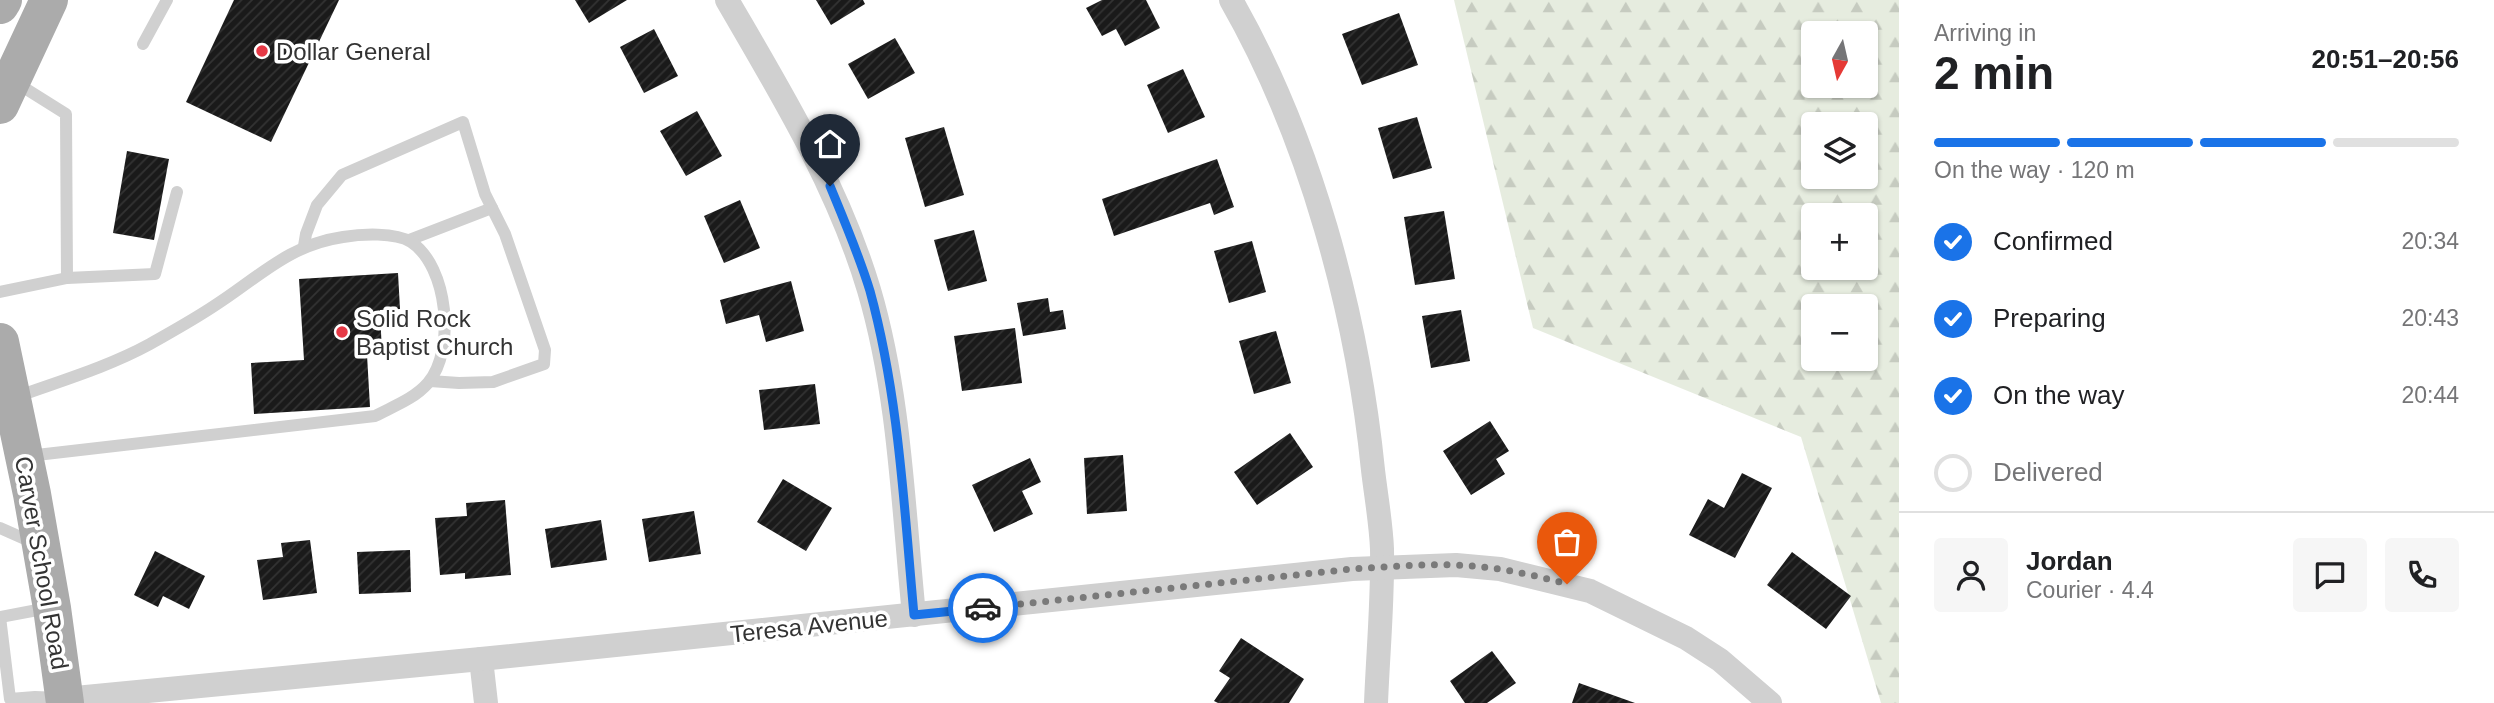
<!DOCTYPE html>
<html lang="en">
<head>
<meta charset="utf-8">
<style>
  body { margin:0; font-family:Arial,sans-serif; background:#f6f6f6; color:#202124; height:100vh; display:flex; flex-direction:column; font-size:26px; white-space:nowrap }
  * { box-sizing:border-box; margin:0 }
  p { font-size:23px; color:#757577 }
  .icon { flex:none; width:38px; height:38px; fill:none; stroke:currentColor; stroke-width:2; stroke-linecap:round; stroke-linejoin:round }
  .map { position:relative; flex:1; overflow:hidden }
  .side { display:flex; flex-direction:column; background:#fff; width:595px }
  .side>* { flex:none }
  .needle { width:46px; rotate:188deg }
  .fabs { position:absolute; left:1801px; top:21px; display:grid; gap:14px }
  .fabs a { display:grid; place-items:center; width:77px; height:77px; border-radius:7px; background:#fff; box-shadow:0 2px 5px #0004; font-size:35px }
  .pin { position:absolute; display:grid; place-items:center; width:60px; height:60px; color:#fff; margin:-72px -30px; border-radius:50% 50% 50% 0; rotate:-45deg; box-shadow:0 0 7px #0007 }
  .pin .icon { rotate:45deg }
  .courier { position:absolute; display:grid; place-items:center; width:70px; height:70px; margin:-35px; border:5px solid #1a73e8; border-radius:50%; background:#fff; color:#222; box-shadow:0 2px 9px #0007 }
  .head em { font-style:normal; font-weight:700 }
  .head div { display:flex; flex-direction:column-reverse }
  .head { display:flex; align-items:center; justify-content:space-between; height:119px; padding:0 35px }
  h1 { font-size:46px; font-weight:700; line-height:52px }
  .bar { display:grid; grid-template-columns:repeat(4,1fr); gap:10px 7px; align-content:center; height:84px; padding:0 35px }
  .bar i { height:9px; border-radius:5px; background:#e0e0e0 }
  .bar .selected { background:#1a73e8 }
  .bar p { grid-column:span 4 }
  .line { display:flex; align-items:center; gap:18px; padding:0 35px; border-top:2px solid #e0e0e0 }
  .line div { flex:1 }
  .round { display:grid; place-items:center; flex:none; width:74px; height:74px; border-radius:7px; background:#f6f6f6 }
  ol { padding:0 35px; list-style:none }
  li { display:flex; align-items:center; gap:21px; height:77px }
  li p { margin-inline-start:auto }
  li .icon { padding:7px; border-radius:50%; background:#1a73e8; color:#fff; stroke-width:4 }
  li:last-child { color:#757577 }
  li i { width:38px; height:38px; border:4px solid #e0e0e0; border-radius:50% }
  main { display:flex; flex:1; min-height:0 }
  .map>svg:first-child { display:block }
  .forest { fill:url(#forest-firs); fill-rule:evenodd }
  .building { fill:url(#building-hatch) }
  .lines { fill:none; stroke-linecap:round; stroke-linejoin:round }
  .lane { stroke:#d0d0d0; stroke-width:12 }
  .street { stroke:#d0d0d0; stroke-width:24 }
  .primary { stroke:#ababab; stroke-width:38 }
  .done { stroke:#7a7a7a; stroke-width:7; stroke-dasharray:0 12.6 }
  .route { stroke:#1a73e8; stroke-width:9 }
  .poi-dot { fill:#e63946; stroke:#fff; stroke-width:2.5 }
  .labels { text-anchor:middle; dominant-baseline:central; stroke-width:7; stroke-linejoin:round; paint-order:stroke }
  .poi-label { font-size:24px; fill:#333; stroke:#fff; text-anchor:start }
  .street-label { font-size:24px; fill:#333; stroke:#fff }
</style>
</head>
<body>
<main>
<div class="map">
<svg width="1899" height="703" viewBox="0 0 1899 703">
  <defs>
    <pattern id="forest-firs" width="22" height="20" patternUnits="userSpaceOnUse" patternTransform="scale(1.75)"><rect width="22" height="20" fill="#e6ecdf"/><path d="M5 1l3.5 6h-7zM16 11l3.5 6h-7z" fill="#c6cbc0"/></pattern>
    <pattern id="building-hatch" width="6" height="6" patternUnits="userSpaceOnUse" patternTransform="scale(1.75)"><rect width="6" height="6" fill="#1a1a1a"/><path d="M-1 1l2-2M0 6l6-6M5 7l2-2" fill="none" stroke="#333"/></pattern>
  </defs>
  <rect width="100%" height="100%" fill="#fff"/>
  <path class="forest" d="M1454,0H1899V703H1881L1801,437L1533,328ZM1813,33H1866V86H1813ZM1813,124H1866V177H1813ZM1813,215H1866V268H1813ZM1813,306H1866V359H1813Z"/>
  <g class="building">
    <polygon points="234,0 339,0 271,142 186,102"/>
    <polygon points="575,0 627,0 589,23"/>
    <polygon points="816,0 863,0 865,4 831,25"/>
    <polygon points="1102,0 1146,0 1160,28 1125,46 1116,29 1102,36 1086,8"/>
    <polygon points="1399,13 1418,65 1362,85 1342,34"/>
    <polygon points="654,29 678,76 644,93 620,47"/>
    <polygon points="895,38 915,73 868,99 848,64"/>
    <polygon points="1183,69 1205,117 1168,133 1147,85"/>
    <polygon points="697,111 722,156 686,176 660,131"/>
    <polygon points="1417,117 1432,168 1393,179 1378,128"/>
    <polygon points="944,127 964,195 925,207 905,138"/>
    <polygon points="127,151 169,159 154,240 113,233"/>
    <polygon points="1217,159 1234,207 1214,215 1210,203 1114,236 1102,199"/>
    <polygon points="740,200 760,248 724,263 704,216"/>
    <polygon points="1444,211 1455,279 1415,285 1404,217"/>
    <polygon points="974,230 987,281 948,291 934,240"/>
    <polygon points="1252,241 1266,292 1229,303 1214,251"/>
    <polygon points="398,273 400,309 380,310 382,354 367,355 370,407 254,414 251,363 304,360 299,279"/>
    <polygon points="791,281 804,331 766,342 759,315 726,324 720,300"/>
    <polygon points="1048,298 1050,312 1063,310 1066,329 1023,336 1017,303"/>
    <polygon points="1461,310 1470,361 1431,368 1422,316"/>
    <polygon points="1015,328 1022,383 962,391 954,336"/>
    <polygon points="1276,331 1291,383 1254,394 1239,341"/>
    <polygon points="815,384 820,424 764,430 759,390"/>
    <polygon points="1490,421 1509,451 1496,459 1505,474 1471,495 1443,451"/>
    <polygon points="1290,433 1313,467 1257,505 1234,472"/>
    <polygon points="1123,455 1127,511 1087,514 1084,458"/>
    <polygon points="1030,458 1041,482 1022,491 1033,514 994,532 972,485"/>
    <polygon points="1742,473 1772,488 1735,558 1689,535 1708,499 1724,508"/>
    <polygon points="783,479 832,508 806,551 757,522"/>
    <polygon points="505,500 511,575 465,579 465,573 440,575 435,518 467,516 466,503"/>
    <polygon points="694,511 701,554 649,562 642,519"/>
    <polygon points="601,520 607,560 551,568 545,529"/>
    <polygon points="310,540 317,593 263,600 257,560 283,557 281,543"/>
    <polygon points="410,550 411,592 359,594 357,552"/>
    <polygon points="155,551 205,576 189,609 163,596 158,607 134,595"/>
    <polygon points="1792,552 1851,596 1826,629 1767,585"/>
    <polygon points="1241,638 1304,679 1289,703 1218,703 1214,701 1230,678 1219,671"/>
    <polygon points="1492,651 1516,683 1487,703 1465,703 1450,681"/>
    <polygon points="1579,683 1635,703 1572,703"/>
  </g>
  <g class="lines">
    <g class="lane">
      <polyline points="143,44 167,0"/>
      <polyline points="409,240 492,208"/>
      <polyline points="304,246 306,234 317,205 342,175 463,122 485,194 505,234 545,350 544,364 493,382 459,383 430,381"/>
      <polyline points="67,278 155,274 177,192"/>
      <polyline points="0,292 67,278 66,114 15,82"/>
      <path d="M16,397C60,381 108,367 150,344C171,332 193,320 214,306C258,278 288,245 343,237C361,234 395,232 411,242C448,266 456,350 428,383C414,399 394,406 375,416L28,456"/>
      <polyline points="0,528 34,543"/>
      <polyline points="48,608 0,617 10,699 35,697 60,698"/>
    </g>
    <g class="street">
      <path d="M727,0C781,93 838,186 869,290C900,395 903,507 914,615"/>
      <path d="M1231,0C1310,138 1357,312 1373,470C1376,496 1381,523 1382,549C1383,600 1378,652 1376,703"/>
      <polyline points="481,659 486,703"/>
      <polyline points="65,699 481,659 1352,569 1456,565 1500,569 1590,591 1686,638 1720,660 1770,703"/>
    </g>
    <g class="primary">
      <polyline points="0,5 3,0"/>
      <polyline points="0,105 49,0"/>
      <polyline points="0,342 32,494 52,608 65,703"/>
    </g>
  </g>
  <g class="lines">
    <path class="done" d="M983,608L1352,569C1386,567 1420,564 1455,565C1493,566 1530,574 1567,584"/>
    <path class="route" d="M830,186C844,220 859,255 870,291C899,397 904,507 914,615L983,608"/>
  </g>
  <g class="poi-dot">
    <circle cx="262" cy="51" r="7"/>
    <circle cx="342" cy="332" r="7"/>
  </g>
  <g class="labels">
    <g class="poi-label">
      <text x="276" y="51">Dollar General</text>
      <text x="356" y="318">Solid Rock<tspan x="356" dy="28">Baptist Church</tspan></text>
    </g>
    <g class="street-label">
      <text transform="translate(42 563) rotate(80)">Carver School Road</text>
      <text transform="translate(809 626) rotate(-6)">Teresa Avenue</text>
    </g>
  </g>
</svg>
<div class="fabs">
<a><svg class="needle" viewBox="-14 -14 28 28"><path d="M0-13l5 13h-10z" fill="#e53935"/><path d="M0 13l5-13h-10z" fill="#757577"/></svg></a>
<a><svg class="icon" aria-label="layers" viewBox="0 0 24 24"><path d="M12 4l9 5-9 5-9-5zM3 14l9 5 9-5"/></svg></a>
<a>+</a>
<a>−</a>
</div>
<div class="pin" style="left:1567px;top:584px;background:#ea580c"><svg class="icon" aria-label="bag" viewBox="0 0 24 24"><path d="M5 8h14l-1 12H6zM9 8a3 3 0 0 1 6 0"/></svg></div>
<div class="pin" style="left:830px;top:186px;background:#1f2937"><svg class="icon" aria-label="home" viewBox="0 0 24 24"><path d="M3 11l9-7 9 7M6 9v11h12V9"/></svg></div>
<div class="courier" style="left:983px;top:608px"><svg class="icon" aria-label="car" viewBox="0 0 24 24"><path d="M5 17H2v-5l4-1 3-4h7l3 4 3 1v5h-3M9 17h6M6 11h13"/><circle cx="7" cy="17" r="2"/><circle cx="17" cy="17" r="2"/></svg></div>
</div>
<section class="side">
<div class="head"><div><h1>2 min</h1><p>Arriving in</p></div><em>20:51–20:56</em></div>
<div class="bar"><i class="selected"></i><i class="selected"></i><i class="selected"></i><i></i><p>On the way · 120 m</p></div>
<ol>
<li><svg class="icon" aria-label="check" viewBox="0 0 24 24"><path d="M5 12l5 5 9-10"/></svg>Confirmed<p>20:34</p></li>
<li><svg class="icon" aria-label="check" viewBox="0 0 24 24"><path d="M5 12l5 5 9-10"/></svg>Preparing<p>20:43</p></li>
<li><svg class="icon" aria-label="check" viewBox="0 0 24 24"><path d="M5 12l5 5 9-10"/></svg>On the way<p>20:44</p></li>
<li><i></i>Delivered</li>
</ol>
<div class="line" style="height:126px"><a class="round"><svg class="icon" aria-label="person" viewBox="0 0 24 24"><circle cx="12" cy="8" r="4"/><path d="M4 21q1-7 8-7t8 7"/></svg></a><div><b>Jordan</b><p>Courier · 4.4</p></div><a class="round"><svg class="icon" aria-label="chat" viewBox="0 0 24 24"><path d="M4 5h16v11H9l-5 4z"/></svg></a><a class="round"><svg class="icon" aria-label="phone" viewBox="0 0 24 24"><path d="M5 4h4l2 5-3 2q2 4 5 5l2-3 5 2v4C11 20 4 13 5 4z"/></svg></a></div>
</section>
</main>
</body>
</html>
